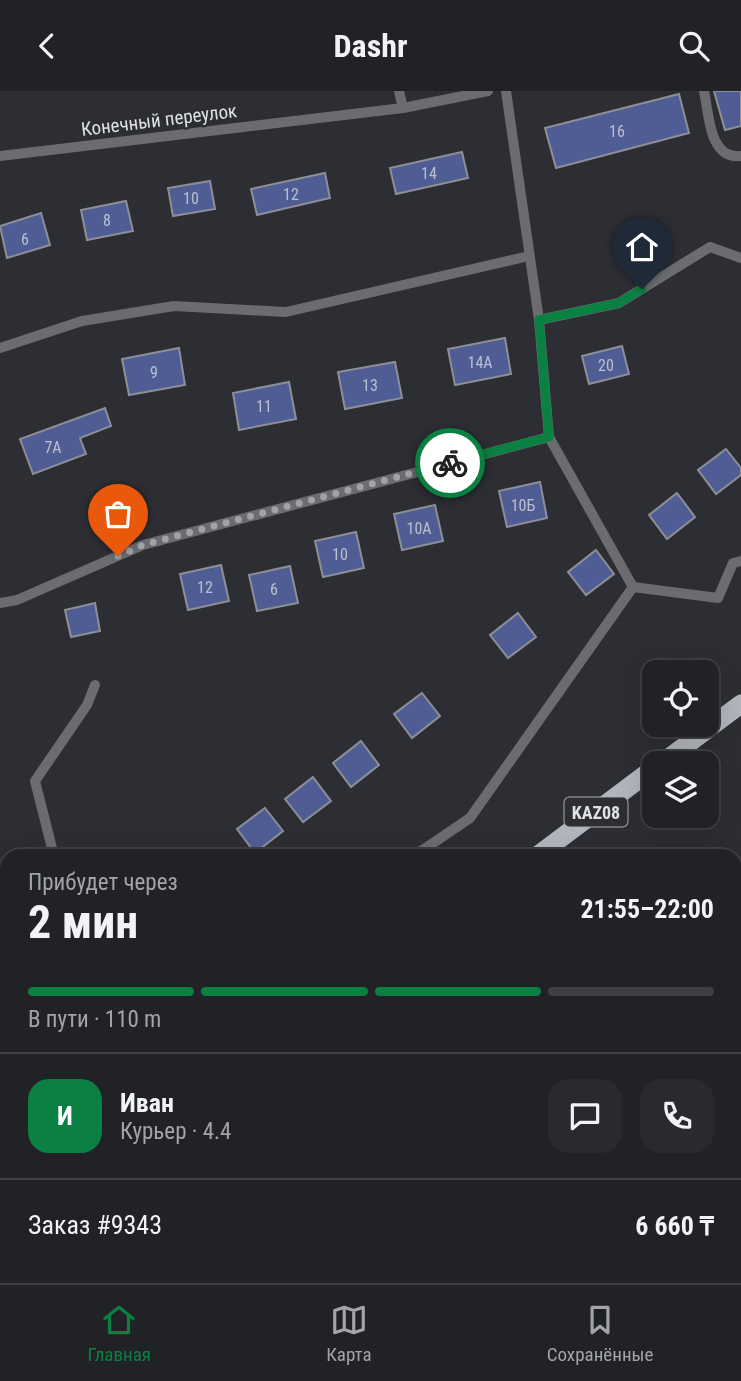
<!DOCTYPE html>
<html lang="ru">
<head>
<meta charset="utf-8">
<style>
  body { margin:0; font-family:"Roboto Condensed",sans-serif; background:#292a2e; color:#f1f3f6; height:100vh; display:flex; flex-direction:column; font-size:26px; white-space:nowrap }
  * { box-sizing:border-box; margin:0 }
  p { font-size:23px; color:#a2a4a7 }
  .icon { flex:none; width:38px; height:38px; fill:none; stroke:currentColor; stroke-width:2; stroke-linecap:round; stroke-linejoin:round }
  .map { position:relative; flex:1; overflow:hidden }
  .drawer { position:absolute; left:0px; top:758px; width:742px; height:436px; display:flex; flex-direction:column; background:#212226; border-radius:21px 21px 0 0; box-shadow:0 7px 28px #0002,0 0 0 2px #3e3f43 }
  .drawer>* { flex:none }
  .tools { position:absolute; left:642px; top:569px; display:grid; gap:14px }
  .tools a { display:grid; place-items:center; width:77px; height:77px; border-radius:14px; background:#212226; box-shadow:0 7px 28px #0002,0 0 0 2px #3e3f43; font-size:35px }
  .pin { position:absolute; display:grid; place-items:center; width:60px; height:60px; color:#fff; margin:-72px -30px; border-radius:50% 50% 50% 0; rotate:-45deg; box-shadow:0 0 7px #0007 }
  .pin .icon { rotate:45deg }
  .courier { position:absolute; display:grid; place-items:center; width:70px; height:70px; margin:-35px; border:5px solid #0b8043; border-radius:50%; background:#fff; color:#222; box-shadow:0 2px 9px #0007 }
  .headline em { font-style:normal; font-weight:700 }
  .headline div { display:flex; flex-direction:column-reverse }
  .headline { display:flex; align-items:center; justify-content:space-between; height:119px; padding:0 28px }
  h1 { font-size:46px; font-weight:700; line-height:52px }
  .bar { display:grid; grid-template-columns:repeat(4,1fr); gap:10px 7px; align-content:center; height:84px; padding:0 28px }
  .bar i { height:9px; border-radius:5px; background:#3e3f43 }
  .bar .on { background:#0b8043 }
  .bar p { grid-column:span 4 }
  .line { display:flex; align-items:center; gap:18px; padding:0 28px; border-top:2px solid #3e3f43 }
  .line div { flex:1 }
  .round { display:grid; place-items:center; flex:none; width:74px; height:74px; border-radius:21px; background:#292a2e }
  header { display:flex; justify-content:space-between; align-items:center; height:91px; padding:0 28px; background:#212226; font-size:32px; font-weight:700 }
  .tabs { display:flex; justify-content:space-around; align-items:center; height:98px; border-top:2px solid #3e3f43; background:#212226; font-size:19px; color:#a2a4a7 }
  .tabs a { display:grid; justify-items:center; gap:4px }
  .tabs .on { color:#0b8043 }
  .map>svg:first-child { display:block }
  .building { fill:#505d94; stroke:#8d8f96; stroke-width:2 }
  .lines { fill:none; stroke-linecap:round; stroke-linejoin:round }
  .service { stroke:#6b6c6f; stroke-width:10 }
  .minor { stroke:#6b6c6f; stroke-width:14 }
  .trunk { stroke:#b3b5bc; stroke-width:19 }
  .done { stroke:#a0a2a6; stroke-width:7; stroke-dasharray:0 12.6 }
  .route { stroke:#0b8043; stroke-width:9 }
  .labels { text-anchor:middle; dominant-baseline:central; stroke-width:5; stroke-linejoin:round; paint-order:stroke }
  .number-label { font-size:16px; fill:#bbc0d0 }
  .shield { fill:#2c2e33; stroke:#a9abaf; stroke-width:2 }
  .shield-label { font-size:18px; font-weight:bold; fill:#dfe1e4 }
  .street-label { font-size:19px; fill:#dfe1e4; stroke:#2c2e33 }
</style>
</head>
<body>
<header><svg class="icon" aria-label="back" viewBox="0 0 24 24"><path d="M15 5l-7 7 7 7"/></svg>Dashr<svg class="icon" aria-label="search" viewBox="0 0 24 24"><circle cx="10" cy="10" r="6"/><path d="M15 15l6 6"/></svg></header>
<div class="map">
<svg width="741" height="1192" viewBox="0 0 741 1192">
  <rect width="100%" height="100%" fill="#2c2e33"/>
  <g class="building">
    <polygon points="714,0 741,0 741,35 725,39"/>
    <polygon points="679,3 689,42 556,77 545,37"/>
    <polygon points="462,61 468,87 396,103 390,77"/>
    <polygon points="325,82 330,107 257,124 251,98"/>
    <polygon points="210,90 215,118 173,125 168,97"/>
    <polygon points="126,110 133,140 87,149 81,119"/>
    <polygon points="41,122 50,154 7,167 0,135"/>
    <polygon points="505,247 511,283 455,294 448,258"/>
    <polygon points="622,255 629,283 589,293 582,265"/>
    <polygon points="179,257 185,294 129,304 122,268"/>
    <polygon points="395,271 402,307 345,318 338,281"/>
    <polygon points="289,291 296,328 239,339 233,302"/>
    <polygon points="105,317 111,335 80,347 86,363 33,383 20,348"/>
    <polygon points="726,358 741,377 741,384 716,403 698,379"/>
    <polygon points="540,391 547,427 507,436 499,400"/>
    <polygon points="677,402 695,426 667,448 649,424"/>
    <polygon points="435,414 443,450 402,459 394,423"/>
    <polygon points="356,441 364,477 323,486 315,450"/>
    <polygon points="596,459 614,483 586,504 568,481"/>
    <polygon points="221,474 229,510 188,519 180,483"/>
    <polygon points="290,475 298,512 257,520 249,484"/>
    <polygon points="95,512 100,540 71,546 65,519"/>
    <polygon points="518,522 536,546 508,567 490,544"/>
    <polygon points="422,602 440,625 412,647 394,623"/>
    <polygon points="361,650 379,674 351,696 333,672"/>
    <polygon points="313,686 331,710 303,731 285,708"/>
    <polygon points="265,717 283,740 255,762 237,738"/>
    <polygon points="624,1186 627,1192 594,1192 591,1187"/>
  </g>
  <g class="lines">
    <g class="service">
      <polyline points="399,0 403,17"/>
      <polyline points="506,0 539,229 549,346 633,496"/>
      <path d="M704,0C709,23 709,69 741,65"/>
      <polyline points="0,65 403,17 488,0"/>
      <polyline points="539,229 619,212 710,156 741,167"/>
      <polyline points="0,257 82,230 174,215 286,221 529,165"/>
      <polyline points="0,512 17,509 143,454 549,346"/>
      <polyline points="54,765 35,690 87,614 95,594"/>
      <polyline points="414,765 470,727 633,496 718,507 733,472 741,470"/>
    </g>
    <g class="minor">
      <polyline points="735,1077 741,1074"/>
      <polyline points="75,1186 81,1192"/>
      <polyline points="557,1186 559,1192"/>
      <polyline points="527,1192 536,1186"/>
    </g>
    <g class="trunk">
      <polyline points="662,672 741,613"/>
      <polyline points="537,765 654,677"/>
      <polyline points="0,1166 7,1160"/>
    </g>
  </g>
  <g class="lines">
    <polyline class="done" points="118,465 143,454 450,372"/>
    <polyline class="route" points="450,372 549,346 539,229 619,212 642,198"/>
  </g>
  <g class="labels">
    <g class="number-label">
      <text x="617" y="40">16</text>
      <text x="429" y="82">14</text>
      <text x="291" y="103">12</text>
      <text x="191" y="107">10</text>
      <text x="107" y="129">8</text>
      <text x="25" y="148">6</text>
      <text x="480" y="271">14А</text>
      <text x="606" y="274">20</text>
      <text x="154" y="281">9</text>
      <text x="370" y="294">13</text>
      <text x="264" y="315">11</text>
      <text x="53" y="356">7А</text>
      <text x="523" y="414">10Б</text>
      <text x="419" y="437">10А</text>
      <text x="340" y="463">10</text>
      <text x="205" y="496">12</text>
      <text x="274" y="498">6</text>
    </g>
    <rect class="shield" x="564.5" y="706.5" width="63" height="29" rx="5"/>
    <g class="shield-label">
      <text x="596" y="721">KAZ08</text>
    </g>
    <g class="street-label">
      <text transform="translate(159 29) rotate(-7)">Конечный переулок</text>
    </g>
  </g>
</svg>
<div class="tools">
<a><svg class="icon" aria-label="locate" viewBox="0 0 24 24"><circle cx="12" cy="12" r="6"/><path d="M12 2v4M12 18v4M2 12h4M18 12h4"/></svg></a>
<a><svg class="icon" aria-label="layers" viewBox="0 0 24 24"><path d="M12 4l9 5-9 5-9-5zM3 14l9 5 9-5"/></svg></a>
</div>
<div class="pin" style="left:118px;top:465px;background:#ea580c"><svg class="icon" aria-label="bag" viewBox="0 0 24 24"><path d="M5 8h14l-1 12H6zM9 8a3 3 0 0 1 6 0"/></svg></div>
<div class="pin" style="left:642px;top:198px;background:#1f2937"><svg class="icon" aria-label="home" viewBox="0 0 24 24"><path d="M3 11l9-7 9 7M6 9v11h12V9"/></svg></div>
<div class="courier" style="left:450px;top:372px"><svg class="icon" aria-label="bike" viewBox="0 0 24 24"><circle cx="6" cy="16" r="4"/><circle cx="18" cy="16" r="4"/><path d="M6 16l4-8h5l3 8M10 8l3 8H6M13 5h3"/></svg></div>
<section class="drawer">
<div class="headline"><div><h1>2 мин</h1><p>Прибудет через</p></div><em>21:55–22:00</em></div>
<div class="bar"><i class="on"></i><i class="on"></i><i class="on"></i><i></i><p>В пути · 110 m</p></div>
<div class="line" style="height:126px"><b class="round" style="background:#0b8043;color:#fff">И</b><div><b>Иван</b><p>Курьер · 4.4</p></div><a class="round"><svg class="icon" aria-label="chat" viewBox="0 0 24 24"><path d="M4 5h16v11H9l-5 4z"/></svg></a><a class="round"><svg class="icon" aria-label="phone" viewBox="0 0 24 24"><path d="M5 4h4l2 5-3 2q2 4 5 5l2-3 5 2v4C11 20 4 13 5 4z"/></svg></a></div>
<div class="line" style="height:91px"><div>Заказ #9343</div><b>6 660 ₸</b></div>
</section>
</div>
<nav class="tabs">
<a class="on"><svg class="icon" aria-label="home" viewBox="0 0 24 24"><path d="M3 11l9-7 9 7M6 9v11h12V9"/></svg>Главная</a>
<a><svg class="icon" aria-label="map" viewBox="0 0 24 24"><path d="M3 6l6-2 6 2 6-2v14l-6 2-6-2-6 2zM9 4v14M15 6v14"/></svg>Карта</a>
<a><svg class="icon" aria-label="saved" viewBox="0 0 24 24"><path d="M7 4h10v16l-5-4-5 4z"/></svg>Сохранённые</a>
</nav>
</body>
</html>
